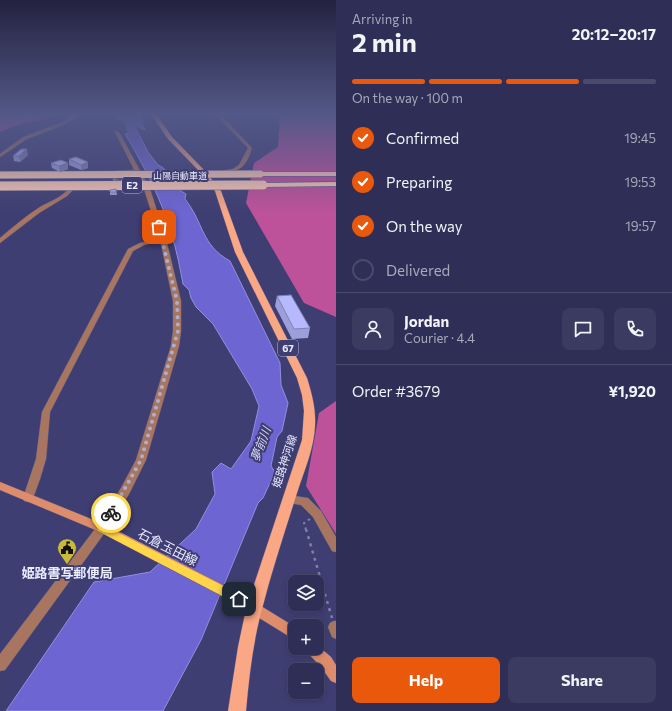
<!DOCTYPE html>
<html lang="en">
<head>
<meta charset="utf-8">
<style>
  body { margin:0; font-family:Commissioner,"Noto Sans JP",sans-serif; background:#3b3a60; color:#f1f3f6; height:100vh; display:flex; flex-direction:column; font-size:15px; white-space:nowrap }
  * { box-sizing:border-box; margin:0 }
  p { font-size:13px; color:#a7a8b9 }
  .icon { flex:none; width:22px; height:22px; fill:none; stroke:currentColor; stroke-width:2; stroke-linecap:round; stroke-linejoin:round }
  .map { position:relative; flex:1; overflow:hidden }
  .panel { display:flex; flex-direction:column; background:#2f2e56; width:336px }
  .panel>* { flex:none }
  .controls { position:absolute; left:288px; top:575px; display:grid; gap:8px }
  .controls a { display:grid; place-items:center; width:36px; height:36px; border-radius:8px; background:#2f2e56; box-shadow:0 2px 6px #0003,0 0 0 1px #4a4a6c; font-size:20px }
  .pin { position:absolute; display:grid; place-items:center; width:34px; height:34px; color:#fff; margin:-17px; border-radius:8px; box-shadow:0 2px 6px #0006 }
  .courier { position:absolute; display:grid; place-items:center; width:40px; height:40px; margin:-20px; border:3px solid #ffd54a; border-radius:50%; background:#fff; color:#222; box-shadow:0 1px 5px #0007 }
  .headline em { font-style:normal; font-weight:700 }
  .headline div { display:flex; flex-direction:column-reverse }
  .headline { display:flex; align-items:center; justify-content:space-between; height:68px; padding:0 16px }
  h1 { font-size:26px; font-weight:700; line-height:30px }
  .bar { display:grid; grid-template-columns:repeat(4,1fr); gap:6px 4px; align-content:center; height:48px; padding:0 16px }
  .bar i { height:5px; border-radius:3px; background:#4a4a6c }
  .bar .selected { background:#ea580c }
  .bar p { grid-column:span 4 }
  .line { display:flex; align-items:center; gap:10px; padding:0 16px; border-top:1px solid #4a4a6c }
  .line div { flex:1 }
  .round { display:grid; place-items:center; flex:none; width:42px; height:42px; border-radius:8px; background:#3b3a60 }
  ol { padding:0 16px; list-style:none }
  li { display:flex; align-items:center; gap:12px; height:44px }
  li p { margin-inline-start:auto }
  li .icon { padding:4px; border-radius:50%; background:#ea580c; color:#fff; stroke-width:4 }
  li:last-child { color:#a7a8b9 }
  li i { width:22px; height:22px; border:2px solid #4a4a6c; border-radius:50% }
  .primary-button { display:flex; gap:8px; margin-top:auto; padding:8px 16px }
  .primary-button a { flex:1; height:46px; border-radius:8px; background:#ea580c; color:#fff; font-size:16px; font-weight:700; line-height:46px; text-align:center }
  .primary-button a+a { background:#3b3a60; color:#f1f3f6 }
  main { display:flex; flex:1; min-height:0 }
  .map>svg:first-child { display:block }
  .forest { fill:#be529a }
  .water { fill:#6d66d2; stroke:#928ee0 }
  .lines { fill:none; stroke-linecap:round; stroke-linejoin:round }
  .river { fill:#6d66d2; fill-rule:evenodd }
  .service-casing { stroke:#5a5a89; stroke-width:3 }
  .minor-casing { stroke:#5a5a89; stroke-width:1 }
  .tertiary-casing { stroke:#5a5a89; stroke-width:1 }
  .secondary-casing { stroke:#5a5a89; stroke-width:1 }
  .primary-casing { stroke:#5a5a89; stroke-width:1 }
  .motorway-casing { stroke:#5a5a89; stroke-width:1 }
  .path-far1 { stroke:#7f7fa7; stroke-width:2; stroke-dasharray:2.5 3.5; stroke-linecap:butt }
  .path { stroke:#7f7fa7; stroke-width:2.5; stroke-dasharray:3 4.5; stroke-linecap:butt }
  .service { stroke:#a87560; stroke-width:2.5 }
  .minor { fill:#a87560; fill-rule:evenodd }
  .tertiary { fill:#a87560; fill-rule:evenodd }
  .secondary { fill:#de8d6c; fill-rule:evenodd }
  .primary { fill:#faa785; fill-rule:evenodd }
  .motorway { fill:#fbc8b4; fill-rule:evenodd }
  .motorway-bridge-far1-casing { stroke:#5a5a89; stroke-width:8; stroke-linecap:butt }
  .motorway-bridge-casing { stroke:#5a5a89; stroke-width:10; stroke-linecap:butt }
  .motorway-bridge-far1 { stroke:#fbc8b4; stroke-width:7 }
  .motorway-bridge { stroke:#fbc8b4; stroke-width:9 }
  .wall { fill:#9d9fda }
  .shaded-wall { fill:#8082b2 }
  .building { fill:#b7b9fe; stroke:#8082b2 }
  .route { fill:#ffd54a }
  .done { stroke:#aeafce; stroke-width:4; stroke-dasharray:0 7.2 }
  .labels { text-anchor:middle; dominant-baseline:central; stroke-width:4; stroke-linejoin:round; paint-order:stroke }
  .far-street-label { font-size:9px; fill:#eaecff; stroke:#3f3e72 }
  .shield { fill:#3f3e72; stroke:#b7b8d5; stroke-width:1 }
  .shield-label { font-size:10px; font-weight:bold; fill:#eaecff }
  .street-label { font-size:11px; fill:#eaecff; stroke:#3f3e72 }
  .water-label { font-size:12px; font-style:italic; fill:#d7d8f4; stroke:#3f3e72 }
  .near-street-label { font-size:13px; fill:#eaecff; stroke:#3f3e72 }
  .near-poi-label { font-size:13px; font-weight:bold; fill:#eaecff; stroke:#3f3e72 }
</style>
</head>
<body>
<main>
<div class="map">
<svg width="336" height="711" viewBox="0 0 336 711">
  <rect width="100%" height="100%" fill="#3f3e72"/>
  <g class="forest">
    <path d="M0,114H65C43,121 20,122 0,132Z"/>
    <polygon points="280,114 336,114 336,317 304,303 246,203 254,163 278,147"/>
    <polygon points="336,401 336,534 306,486 319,413"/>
  </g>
  <path class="water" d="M117,114H139L145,130L137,126L135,127L148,152L158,165L162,167L173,177L178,189L186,194L185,199C204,223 201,245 230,261L280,363L281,385L288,403L282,431L277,437L271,466L275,472L263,498L258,503L201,640L163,711H6L94,582L150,572L196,529L215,494L212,472L221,463L231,469L251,441L259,406L252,389L213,324L196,307L191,298L189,290L183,284C180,268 177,252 172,236C162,200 144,166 125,134L129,133L130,129L126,121L115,118L114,115Z"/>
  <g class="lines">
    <path class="river" d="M122,114H130L133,128L144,148L143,150H137C130,139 124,128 122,114Z"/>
    <defs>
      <polyline id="service" points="122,182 114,180 116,172 133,171"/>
      <g id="minor">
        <polygon points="74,114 80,114 66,124 27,139 0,157 0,154 23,137 62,122"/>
        <path d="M215,114H220L252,148C248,160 244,170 230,172C226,173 223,173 220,171L233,169L239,165L248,148Z"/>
        <path d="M69,188L74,189L67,196L39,213L0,243V238C13,227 26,216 40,207C50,201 62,198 69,188Z"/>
        <polygon points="163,237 165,238 165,240 144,245 133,251 50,412 46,459 40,479 32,501 28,502 24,501 23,498 36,459 42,412 128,249 140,243"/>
        <polygon points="334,621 336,621 336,639 332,637 328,627 330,623"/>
      </g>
      <g id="tertiary">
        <polygon points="115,131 119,132 150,189 166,239 181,301 181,331 179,346 146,460 129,494 106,531 5,670 0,671 0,654 98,525 121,488 136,460 171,346 173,331 173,301 160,239 144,189 115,132"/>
        <polygon points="288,495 308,498 321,511 336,537 336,552 332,551 313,517 301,505 284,502 283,499 284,496"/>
      </g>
      <g id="secondary">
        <polygon points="0,482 106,525 243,595 295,627 295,640 235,603 98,531 0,490"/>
        <polygon points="317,645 331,657 336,665 336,683 331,681 321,667 307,652 305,648 317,648"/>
      </g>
      <path id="primary" d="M151,114H156L172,137L205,171L221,191L243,252L307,378C312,394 316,409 315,426C314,449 304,471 297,493C285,531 272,570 262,609C253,642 249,677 246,711H228L238,647L246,609L302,440L304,411L302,395L297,378L235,252L215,191L201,173L168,139Z"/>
      <g id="motorway">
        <polygon points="257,172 336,172 336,176 260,176 256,174"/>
        <polygon points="336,182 336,186 263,187 259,185 263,183"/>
      </g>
    </defs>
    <use href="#service" class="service-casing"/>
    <use href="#minor" class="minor-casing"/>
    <use href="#tertiary" class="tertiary-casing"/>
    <use href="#secondary" class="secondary-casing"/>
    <use href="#primary" class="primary-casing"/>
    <use href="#motorway" class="motorway-casing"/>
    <polyline class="path-far1" points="306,530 304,523 310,519"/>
    <polyline class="path" points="306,529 332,618"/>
    <use href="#service" class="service"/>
    <use href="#minor" class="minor"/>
    <use href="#tertiary" class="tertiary"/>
    <use href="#secondary" class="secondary"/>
    <use href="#primary" class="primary"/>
    <use href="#motorway" class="motorway"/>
    <defs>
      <polyline id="motorway-bridge-far1" points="0,175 260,174"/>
      <polyline id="motorway-bridge" points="0,186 263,185"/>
    </defs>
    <use href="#motorway-bridge-far1" class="motorway-bridge-far1-casing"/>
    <use href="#motorway-bridge" class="motorway-bridge-casing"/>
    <use href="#motorway-bridge-far1" class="motorway-bridge-far1"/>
    <use href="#motorway-bridge" class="motorway-bridge"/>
  </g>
  <g class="wall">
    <polygon points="19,114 37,114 33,117"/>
    <polygon points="28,155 20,162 14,161 13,156"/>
    <polygon points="69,159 88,162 88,168 81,170 69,165"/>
    <polygon points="51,163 68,169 60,172 52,168"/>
    <polygon points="116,189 117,195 110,195 110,190"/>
    <polygon points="277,296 310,328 308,338 292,339 275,306"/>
  </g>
  <g class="shaded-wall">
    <polygon points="27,149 28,155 20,162 19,156"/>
    <polygon points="88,162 88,168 81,170 81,165"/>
    <polygon points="68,163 68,169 60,172 59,166"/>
  </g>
  <g class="building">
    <polygon points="21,149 27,149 19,156 13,156"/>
    <polygon points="76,157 88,162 81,165 69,159"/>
    <polygon points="61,160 68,163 59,166 51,163"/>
    <polygon points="116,189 116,192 110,192 110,190"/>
    <polygon points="291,295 310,328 294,329 277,296"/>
  </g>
  <linearGradient id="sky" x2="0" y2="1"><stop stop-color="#23223f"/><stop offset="0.53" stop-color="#525887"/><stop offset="1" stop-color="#525887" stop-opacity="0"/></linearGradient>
  <rect width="336" height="214" fill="url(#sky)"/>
  <path class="route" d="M111,509L116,513L107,527L243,596L244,599L243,603L239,604L236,603L98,531L97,528C100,522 105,512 111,509Z"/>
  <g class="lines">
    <polyline class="done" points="111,513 141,460 178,331 177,301 159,227"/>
  </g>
  <defs>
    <symbol id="civic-pin" viewBox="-11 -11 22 30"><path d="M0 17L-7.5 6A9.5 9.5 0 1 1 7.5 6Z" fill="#c9ba3a" stroke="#3f3e72"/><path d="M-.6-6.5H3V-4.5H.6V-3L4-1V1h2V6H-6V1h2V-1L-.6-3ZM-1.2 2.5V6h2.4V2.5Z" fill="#111"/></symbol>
  </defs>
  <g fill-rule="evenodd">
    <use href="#civic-pin" x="56" y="537" width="22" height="30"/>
  </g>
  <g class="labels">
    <g class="far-street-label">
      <text x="180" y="175">山陽自動車道</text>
    </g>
    <g class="shield">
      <rect x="122" y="177" width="20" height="16" rx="3"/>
      <rect x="278" y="340" width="20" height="16" rx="3"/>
    </g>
    <g class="shield-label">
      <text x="132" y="185">E2</text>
      <text x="288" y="348">67</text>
    </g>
    <g class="street-label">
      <text transform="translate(284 461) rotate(-72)">姫路神河線</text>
    </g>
    <g class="water-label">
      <text transform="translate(260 444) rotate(-69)">夢前川</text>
    </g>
    <g class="near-street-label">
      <text transform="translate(168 547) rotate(27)">石倉玉田線</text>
    </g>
    <g class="near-poi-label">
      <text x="67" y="573">姫路書写郵便局</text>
    </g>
  </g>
</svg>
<div class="controls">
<a><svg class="icon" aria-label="layers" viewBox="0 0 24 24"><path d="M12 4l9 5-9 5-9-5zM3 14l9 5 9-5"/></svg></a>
<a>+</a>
<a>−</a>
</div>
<div class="pin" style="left:159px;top:227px;background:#ea580c"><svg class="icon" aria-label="bag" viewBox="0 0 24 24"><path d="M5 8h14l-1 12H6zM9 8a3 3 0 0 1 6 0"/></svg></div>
<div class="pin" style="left:239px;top:599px;background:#1f2937"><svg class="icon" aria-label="home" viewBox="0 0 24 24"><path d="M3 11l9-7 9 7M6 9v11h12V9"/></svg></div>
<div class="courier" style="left:111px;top:513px"><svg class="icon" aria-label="bike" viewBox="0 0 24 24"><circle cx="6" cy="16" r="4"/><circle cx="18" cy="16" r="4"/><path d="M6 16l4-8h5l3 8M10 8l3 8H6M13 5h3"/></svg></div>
</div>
<section class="panel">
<div class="headline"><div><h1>2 min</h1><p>Arriving in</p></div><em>20:12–20:17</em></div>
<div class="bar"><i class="selected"></i><i class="selected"></i><i class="selected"></i><i></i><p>On the way · 100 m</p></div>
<ol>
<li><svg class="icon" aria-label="check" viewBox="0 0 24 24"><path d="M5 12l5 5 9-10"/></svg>Confirmed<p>19:45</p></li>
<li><svg class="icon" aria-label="check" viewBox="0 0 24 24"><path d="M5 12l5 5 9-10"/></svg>Preparing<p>19:53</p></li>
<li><svg class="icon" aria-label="check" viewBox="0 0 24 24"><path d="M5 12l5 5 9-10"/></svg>On the way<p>19:57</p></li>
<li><i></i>Delivered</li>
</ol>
<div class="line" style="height:72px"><a class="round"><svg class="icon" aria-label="person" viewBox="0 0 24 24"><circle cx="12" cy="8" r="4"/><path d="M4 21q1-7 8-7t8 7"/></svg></a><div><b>Jordan</b><p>Courier · 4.4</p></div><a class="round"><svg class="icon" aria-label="chat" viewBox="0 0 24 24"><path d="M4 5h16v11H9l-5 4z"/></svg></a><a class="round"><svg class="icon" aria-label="phone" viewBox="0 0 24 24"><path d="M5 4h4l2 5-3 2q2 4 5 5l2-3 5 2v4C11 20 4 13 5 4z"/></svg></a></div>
<div class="line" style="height:52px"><div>Order #3679</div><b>¥1,920</b></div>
<div class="primary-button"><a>Help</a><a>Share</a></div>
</section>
</main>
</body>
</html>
